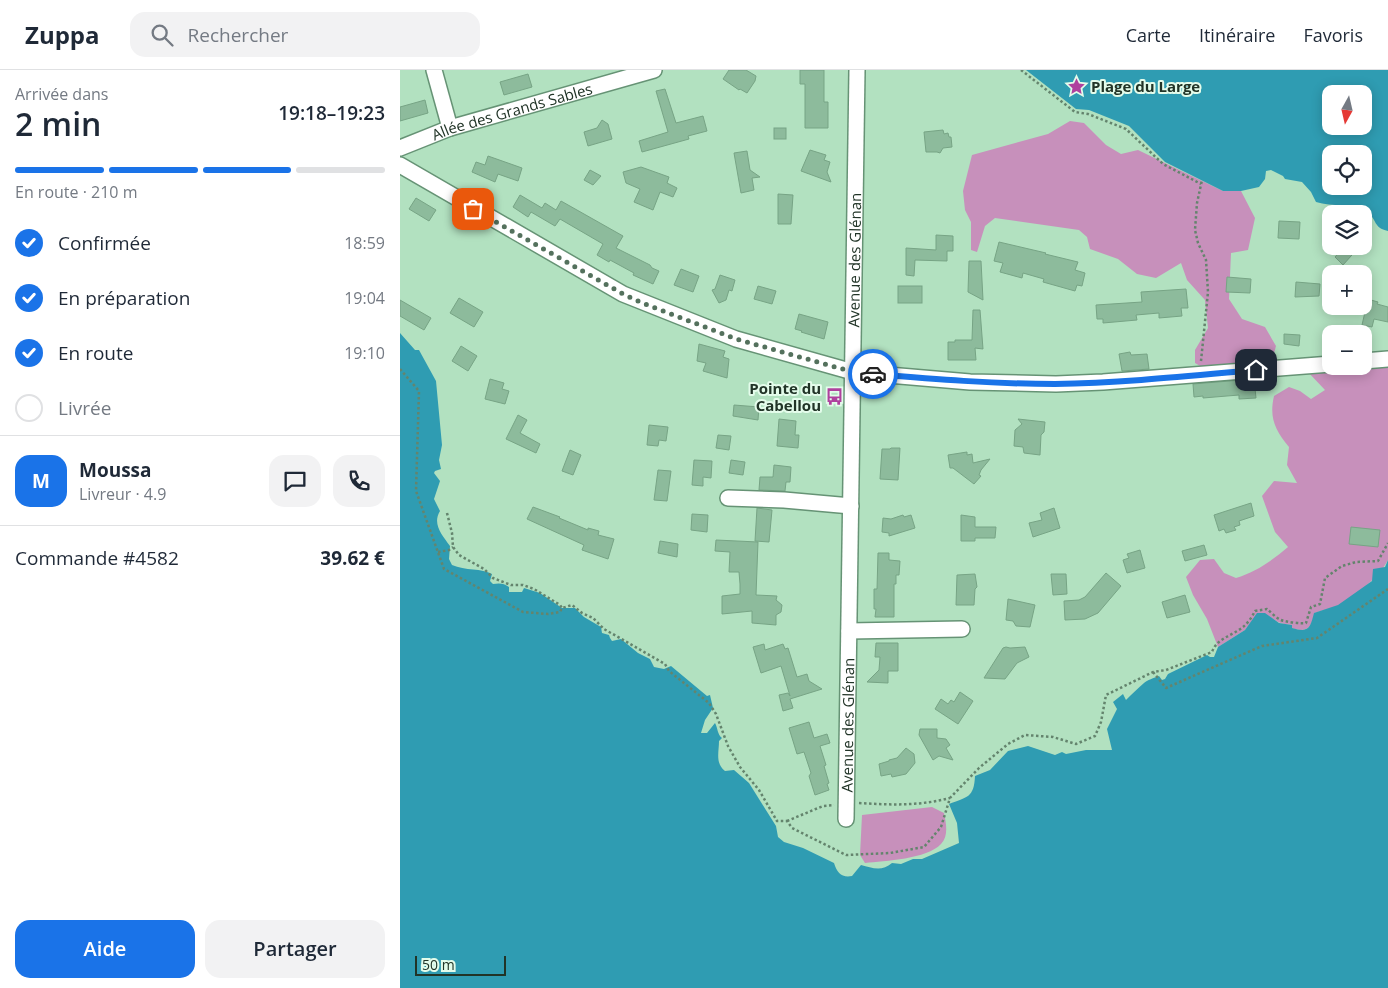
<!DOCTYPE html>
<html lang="fr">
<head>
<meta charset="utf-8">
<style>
  body { margin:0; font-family:"Open Sans",sans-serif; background:#f2f2f3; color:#1f2937; height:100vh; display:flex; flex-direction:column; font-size:19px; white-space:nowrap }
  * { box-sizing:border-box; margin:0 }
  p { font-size:16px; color:#747a83 }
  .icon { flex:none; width:28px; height:28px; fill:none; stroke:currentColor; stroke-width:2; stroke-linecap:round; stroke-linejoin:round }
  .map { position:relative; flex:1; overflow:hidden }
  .panel { display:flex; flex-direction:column; background:#fff; width:400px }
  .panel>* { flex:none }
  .needle { width:32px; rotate:188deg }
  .tools { position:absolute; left:922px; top:15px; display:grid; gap:10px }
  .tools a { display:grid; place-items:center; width:50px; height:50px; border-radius:10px; background:#fff; box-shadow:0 2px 12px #0003; font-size:25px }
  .scale { position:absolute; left:15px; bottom:12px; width:91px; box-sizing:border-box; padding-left:5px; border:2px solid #213427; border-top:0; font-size:14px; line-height:18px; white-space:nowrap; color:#213427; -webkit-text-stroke:4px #e4fceb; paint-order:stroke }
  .pin { position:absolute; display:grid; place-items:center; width:42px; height:42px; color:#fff; margin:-21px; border-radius:10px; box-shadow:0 2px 8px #0006 }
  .courier { position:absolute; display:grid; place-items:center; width:50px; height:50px; margin:-25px; border:4px solid #1a73e8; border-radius:50%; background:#fff; color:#222; box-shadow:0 1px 6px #0007 }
  .summary em { font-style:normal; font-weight:600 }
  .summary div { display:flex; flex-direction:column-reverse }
  .summary { display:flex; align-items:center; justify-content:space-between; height:85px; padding:0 15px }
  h1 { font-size:32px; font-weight:600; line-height:38px }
  .bar { display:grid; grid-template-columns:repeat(4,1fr); gap:8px 5px; align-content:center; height:60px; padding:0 15px }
  .bar i { height:6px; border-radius:4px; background:#e0e1e3 }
  .bar .active { background:#1a73e8 }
  .bar p { grid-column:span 4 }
  .line { display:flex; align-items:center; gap:12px; padding:0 15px; border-top:1px solid #e0e1e3 }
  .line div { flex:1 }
  .round { display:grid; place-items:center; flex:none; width:52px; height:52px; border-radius:15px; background:#f2f2f3 }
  ol { padding:0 15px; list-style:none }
  li { display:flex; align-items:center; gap:15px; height:55px }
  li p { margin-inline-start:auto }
  li .icon { padding:5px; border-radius:50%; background:#1a73e8; color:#fff; stroke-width:4 }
  li:last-child { color:#747a83 }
  li i { width:28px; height:28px; border:2px solid #e0e1e3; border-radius:50% }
  .cta { display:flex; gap:10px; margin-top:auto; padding:10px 15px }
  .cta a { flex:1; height:58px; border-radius:15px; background:#1a73e8; color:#fff; font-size:20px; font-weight:600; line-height:58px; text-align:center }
  .cta a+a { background:#f2f2f3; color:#1f2937 }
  header { display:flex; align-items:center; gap:30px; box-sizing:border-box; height:70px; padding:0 25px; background:#fff; border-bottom:1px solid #e0e1e3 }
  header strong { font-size:24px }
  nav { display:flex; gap:28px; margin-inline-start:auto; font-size:18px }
  .search { width:350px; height:45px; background:#f2f2f3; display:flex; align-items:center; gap:12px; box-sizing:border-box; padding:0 18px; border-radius:15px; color:#747a83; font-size:19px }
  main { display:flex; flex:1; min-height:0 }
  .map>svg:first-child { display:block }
  .green { fill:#c790bb }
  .water { fill:#2f9cb2; fill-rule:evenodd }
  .building { fill:#8dbb9c; stroke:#77a485 }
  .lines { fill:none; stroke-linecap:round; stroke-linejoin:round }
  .minor-casing { stroke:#669375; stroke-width:18 }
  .path { stroke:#64846d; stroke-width:2.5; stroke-dasharray:2.5 2.5; stroke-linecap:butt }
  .minor { stroke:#fff; stroke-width:15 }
  .done { stroke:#54715d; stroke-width:5; stroke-dasharray:0 9 }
  .route { stroke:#1a73e8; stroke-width:6 }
  .labels { text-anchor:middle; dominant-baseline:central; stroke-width:4; stroke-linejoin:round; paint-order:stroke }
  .poi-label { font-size:15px; font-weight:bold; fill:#213427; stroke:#e4fceb; text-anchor:start }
  .street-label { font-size:15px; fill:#213427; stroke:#e4fceb }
</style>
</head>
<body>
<header>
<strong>Zuppa</strong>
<div class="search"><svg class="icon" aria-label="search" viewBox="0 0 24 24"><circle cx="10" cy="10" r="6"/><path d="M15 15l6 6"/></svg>Rechercher</div>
<nav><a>Carte</a><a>Itinéraire</a><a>Favoris</a></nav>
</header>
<main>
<section class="panel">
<div class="summary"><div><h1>2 min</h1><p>Arrivée dans</p></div><em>19:18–19:23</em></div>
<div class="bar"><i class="active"></i><i class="active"></i><i class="active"></i><i></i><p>En route · 210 m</p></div>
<ol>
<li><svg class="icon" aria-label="check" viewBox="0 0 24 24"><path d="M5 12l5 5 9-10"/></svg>Confirmée<p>18:59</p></li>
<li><svg class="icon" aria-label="check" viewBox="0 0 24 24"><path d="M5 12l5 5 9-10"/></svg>En préparation<p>19:04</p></li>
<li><svg class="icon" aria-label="check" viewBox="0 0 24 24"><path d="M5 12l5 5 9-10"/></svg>En route<p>19:10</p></li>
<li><i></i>Livrée</li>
</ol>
<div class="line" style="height:90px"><b class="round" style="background:#1a73e8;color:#fff">M</b><div><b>Moussa</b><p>Livreur · 4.9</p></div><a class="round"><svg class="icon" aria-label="chat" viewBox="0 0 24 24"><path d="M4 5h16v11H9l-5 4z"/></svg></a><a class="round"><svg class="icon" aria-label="phone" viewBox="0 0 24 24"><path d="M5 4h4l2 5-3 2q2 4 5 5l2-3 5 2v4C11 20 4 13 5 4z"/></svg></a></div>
<div class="line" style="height:65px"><div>Commande #4582</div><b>39.62 €</b></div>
<div class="cta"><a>Aide</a><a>Partager</a></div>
</section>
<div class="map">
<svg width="988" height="918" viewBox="0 0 988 918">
  <rect width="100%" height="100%" fill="#b2e1c0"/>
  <g class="green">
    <polygon points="670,51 684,53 706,75 721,84 738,80 823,121 841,121 855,148 848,180 831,183 829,229 842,249 865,257 876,276 871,294 807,300 795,293 795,280 808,258 805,230 787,210 781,193 756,208 737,204 718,189 690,179 687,167 679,160 595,148 585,156 577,182 571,180 571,152 565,140 563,121 572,85 648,64"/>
    <path d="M988,293V490C980,506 954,528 938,536C931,539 922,540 915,543C910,558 909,563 891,558L892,555C888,554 882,554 878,552C871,548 866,543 858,543L845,560L818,577L807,549L793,525L786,507L800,490L814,489L824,503L836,508C856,502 873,490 888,477L875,462L862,426L874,411L897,413L887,395L889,377C875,360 869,348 874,326L889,317L900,321L911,329L925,320L907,301Z"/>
    <path d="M532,737L544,743C546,753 549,766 541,774C527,789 485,791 465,793L460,785L462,745Z"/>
  </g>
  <g class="water">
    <path d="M626,0H988V161C973,158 977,149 968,143C953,133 932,137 916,132L911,122L902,112L885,109L883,106L871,100L866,101L865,109L859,117L841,121H823L765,92L729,56L689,40L676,39ZM931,24H964V56H931ZM931,84H964V116H931Z"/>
    <path d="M0,263L15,280H19L36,311L42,375L39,390L41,399L35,401L34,403L40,411L34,429L40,441C32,454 42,465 50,476L49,489L52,495C65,501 82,498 92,504L90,511L93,514C99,513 104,513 109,517V522H122L124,518L140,523L162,538H175L184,547L201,557L202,563L209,565L210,568L212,571L221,569L238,583L250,589L254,597L264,599L271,596L307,626L310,625L313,638L305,650L301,663H307L315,653C318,658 317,664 322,668L319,671C319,682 315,693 325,701L334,700L349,713L376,756L378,767L384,772L403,778L434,793C437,803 442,808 452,806L461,795C472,798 482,802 492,793L501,794L513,789H522L559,773L557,753L549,734C567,727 574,728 575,706L590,700L608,681L628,676L655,685L662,682L666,684L686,680H712L707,659L717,639L713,632L723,624L726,630C732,624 738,618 744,613C747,610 754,608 759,606L762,610L765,609L768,604L807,585L810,587H814L818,577L845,560L857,543H865L879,553L892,555V558C909,563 910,558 914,543L938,535L972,511L973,499L985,497L988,490V918H0Z"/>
  </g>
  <g class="building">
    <polygon points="329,0 346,0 356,6 355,11 347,23 340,19 339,20 323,9"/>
    <polygon points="400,0 424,0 424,32 428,32 428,58 405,58 405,14 400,14"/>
    <polygon points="128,4 132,17 104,25 100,12"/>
    <polygon points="265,19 276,53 303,46 307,61 288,66 289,69 242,82 239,71 268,62 256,21"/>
    <polygon points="25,30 28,43 0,51 0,37"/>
    <polygon points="202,50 208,54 212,69 188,76 184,62 197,58"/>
    <rect x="374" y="58" width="12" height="11"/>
    <polygon points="543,60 544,64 548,63 549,67 551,67 552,77 543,78 540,83 537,82 526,82 524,62"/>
    <polygon points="410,80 426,85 424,90 430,92 427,102 431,112 401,101"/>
    <polygon points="347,81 350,100 360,107 352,108 354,120 341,123 334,83"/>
    <polygon points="88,86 122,98 118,111 98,104 95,112 72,102 76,92 85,95"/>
    <polygon points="241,97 269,107 267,113 277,118 273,127 260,122 253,140 234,132 240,119 226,113 223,102"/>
    <polygon points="190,100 201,106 193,115 184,110"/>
    <polygon points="378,124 393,125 391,154 378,154"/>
    <polygon points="120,125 142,138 145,133 156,140 161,131 223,166 216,178 250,195 252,198 259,201 253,214 233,205 234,203 210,190 209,192 197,185 203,174 160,149 155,156 131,142 128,147 113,137"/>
    <polygon points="16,128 36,140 29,151 9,139"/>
    <polygon points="879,151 900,152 899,169 878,168"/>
    <polygon points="536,165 553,166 553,181 547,181 547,191 515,190 514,206 506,205 506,178 536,180"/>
    <polygon points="599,172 646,183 645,184 678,192 675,200 685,203 682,216 677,215 675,221 643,212 644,209 623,203 622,208 600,202 603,193 594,191"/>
    <polygon points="945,176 960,176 943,195 935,187"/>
    <polygon points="569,191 581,191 583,230 568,222"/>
    <polygon points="281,199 299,206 293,222 274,215"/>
    <polygon points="320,205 335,210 332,221 329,220 326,230 319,233 312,220 315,219"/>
    <polygon points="827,207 851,209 850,223 826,222"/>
    <polygon points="896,212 920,214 919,226 895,227"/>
    <polygon points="358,216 376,221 372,234 354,229"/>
    <rect x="498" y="216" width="24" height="17"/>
    <polygon points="786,219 788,238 781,238 782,246 759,248 759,243 736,245 737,250 703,253 703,249 697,249 696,235 742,232 741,222"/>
    <polygon points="59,228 83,242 74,257 50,243"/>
    <polygon points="964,228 978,232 977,234 988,237 988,252 974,249 972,257 962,255 965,242 964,242"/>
    <polygon points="0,230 31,248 24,260 0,246"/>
    <polygon points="573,240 580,240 583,279 575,278 576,290 548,290 548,272 555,272 555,270 572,270"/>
    <polygon points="399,244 428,252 424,269 401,262 402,261 395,259"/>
    <polygon points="884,264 900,265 899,276 884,274"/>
    <polygon points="299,274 325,281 323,287 329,289 327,308 303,301 306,293 297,291"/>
    <polygon points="61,276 77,286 68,301 52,291"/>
    <polygon points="730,282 731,285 747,284 749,299 722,301 719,284"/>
    <polygon points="90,309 104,313 102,319 109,321 105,334 85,329"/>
    <polygon points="854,309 856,328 839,329 839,325 803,328 803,326 794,327 793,314"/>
    <polygon points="334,335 359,337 358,350 333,346"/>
    <polygon points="118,345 127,350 120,363 140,374 136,383 106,369"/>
    <polygon points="379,349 396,351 395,365 399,365 398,378 377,376"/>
    <polygon points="618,349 645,352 644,362 641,365 640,385 624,383 623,377 614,376 615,360 622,354"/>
    <polygon points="249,355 268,357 266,371 259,370 258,376 247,375"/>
    <polygon points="318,365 331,366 329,380 316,378"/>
    <polygon points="491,378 500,378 498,410 480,409 482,379 490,379"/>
    <polygon points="170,380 181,385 173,405 162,401"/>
    <polygon points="567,382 567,385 572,384 573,393 590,389 581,400 579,405 581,406 574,414 553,398 550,398 548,385"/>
    <polygon points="294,390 312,391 311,408 303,407 303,416 292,415"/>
    <polygon points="331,390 345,392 343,405 329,403"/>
    <polygon points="374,395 391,397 390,412 386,412 385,421 359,420 360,407 373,407"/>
    <polygon points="258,400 271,401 267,431 254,430"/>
    <polygon points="851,433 854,446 839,451 840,455 834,457 836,460 826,463 824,459 819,461 814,445"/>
    <polygon points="133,437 160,447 159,448 188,460 188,458 199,461 198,465 214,469 208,489 182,480 184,475 127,449"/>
    <polygon points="357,438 372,440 369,472 355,471"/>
    <polygon points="654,438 660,458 633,467 629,453 642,450 640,443"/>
    <polygon points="292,444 308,445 307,462 291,460"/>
    <polygon points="503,445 504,447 511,445 515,458 489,466 489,463 482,462 483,448 491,449"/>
    <polygon points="561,445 575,447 575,457 596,457 595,468 575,468 575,471 561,471"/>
    <polygon points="951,457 980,460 978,477 949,474"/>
    <polygon points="316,470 358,472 356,525 377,526 376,530 382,535 381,542 376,545 376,555 352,553 352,541 322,544 322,526 340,524 340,514 339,502 329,502 330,482 315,481"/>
    <polygon points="260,471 278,474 277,487 258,483"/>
    <polygon points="804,475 807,485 785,491 782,481"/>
    <polygon points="740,480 745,498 727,503 723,490 729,488 727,484"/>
    <polygon points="478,483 489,483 489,490 500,491 499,505 496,505 496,514 494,514 494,547 475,547 476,539 474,539 474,519 477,519"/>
    <polygon points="706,503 721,516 698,543 685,549 665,550 664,531 679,530 685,527"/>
    <polygon points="575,504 577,517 575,519 574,535 556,535 557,505"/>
    <polygon points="651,504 666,504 667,524 653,525"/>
    <polygon points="785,525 790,542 767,548 762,532"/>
    <polygon points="608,529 635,535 630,557 616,556 613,551 606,550"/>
    <polygon points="476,573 498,573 498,601 488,601 488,613 467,612 479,600 480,587 475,587"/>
    <polygon points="364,574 365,580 383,574 385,579 388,578 397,607 407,604 409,611 422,619 390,629 393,638 383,641 379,625 388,623 390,626 381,596 361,603 353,577"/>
    <polygon points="606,577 610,578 625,577 629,587 617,593 605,609 584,608 603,578"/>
    <polygon points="560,622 573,631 558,654 535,639 541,629 548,634 551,630 554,632"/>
    <polygon points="409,652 414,668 427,664 430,673 420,676 426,695 424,696 429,713 427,714 429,720 415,725 409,706 411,703 404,682 397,684 389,658"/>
    <polygon points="520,659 537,659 537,668 546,669 550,675 546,678 553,690 539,686 533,690 519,665"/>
    <polygon points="506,678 514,684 515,693 506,704 492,707 491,704 481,706 479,694 489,691 489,690 497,688"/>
  </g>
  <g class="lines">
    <defs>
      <g id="minor">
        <polyline points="34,0 50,58"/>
        <path id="s1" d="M0,78L50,58L254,0"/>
        <polyline points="0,95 223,224 336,269 453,302 570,312 656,314 703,312 931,294"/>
        <polyline points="964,291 988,289"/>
        <polyline points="328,428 384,430 451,436"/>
        <polyline points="449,561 562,559"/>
        <path id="s2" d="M446,749L457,0"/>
      </g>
    </defs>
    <use href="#minor" class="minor-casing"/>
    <g class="path">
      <polyline points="621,0 675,42 688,44 726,59 763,94 801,114"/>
      <polyline points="801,291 808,222 806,190 798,173 795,160 797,133 802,110"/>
      <path d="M0,299L19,321L16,421L44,499L123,542L148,544L160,542L162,538L172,535L182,543L193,548L204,559L265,594L269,601L309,633L316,644L328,676L340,697L359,720L377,751H387L392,758L446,785L490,783L524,777L541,757L550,728L579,698L608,674L625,665L653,667L676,674L695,666L701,652L706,625L753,602L766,600L812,582C817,568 832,566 843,557C848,553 852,547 855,541L867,539C871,542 876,548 881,550C886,552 902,554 906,553L911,537L920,534L925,508L942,496L956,492L978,491L988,473"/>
      <polyline points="47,443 52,463 53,477 59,485 84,499 93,508 111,515 123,515 134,519 160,535 162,538"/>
      <polyline points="38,482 49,480 53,477"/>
      <polyline points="753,602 766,618 862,576 917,568 988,519"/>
      <path d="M459,733C490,735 520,736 550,728"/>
      <polyline points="387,751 423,736 434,735"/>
    </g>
    <use href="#minor" class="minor"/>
  </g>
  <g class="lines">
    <polyline class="done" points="73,139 223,224 240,232 336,269 453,302 473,304"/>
    <path class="route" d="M473,304C533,309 594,314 655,314C722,313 789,306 856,300"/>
  </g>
  <defs>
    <symbol id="sight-bare" viewBox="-9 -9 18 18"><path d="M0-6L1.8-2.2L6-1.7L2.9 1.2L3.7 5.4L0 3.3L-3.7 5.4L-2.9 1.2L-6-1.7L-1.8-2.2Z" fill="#af419e" stroke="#e4fceb" stroke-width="2.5" paint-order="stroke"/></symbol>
    <symbol id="bus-bare" viewBox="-9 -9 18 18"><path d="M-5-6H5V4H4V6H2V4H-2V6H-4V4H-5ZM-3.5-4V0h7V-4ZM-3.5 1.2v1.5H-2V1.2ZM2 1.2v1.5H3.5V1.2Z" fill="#af419e" stroke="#e4fceb" stroke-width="2.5" paint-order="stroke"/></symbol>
  </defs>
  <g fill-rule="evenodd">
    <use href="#sight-bare" x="664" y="4" width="25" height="25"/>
    <use href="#bus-bare" x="422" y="314" width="25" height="25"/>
  </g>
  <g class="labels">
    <g class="poi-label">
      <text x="691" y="16">Plage du Large</text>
      <text x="421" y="318" text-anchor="end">Pointe du<tspan x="421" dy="17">Cabellou</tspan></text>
    </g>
    <g class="street-label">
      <text stroke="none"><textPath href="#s1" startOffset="118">Allée des Grands Sables</textPath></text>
      <text stroke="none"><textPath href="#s2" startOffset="559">Avenue des Glénan</textPath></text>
      <text stroke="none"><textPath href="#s2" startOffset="94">Avenue des Glénan</textPath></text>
    </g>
  </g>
</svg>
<div class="tools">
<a><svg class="needle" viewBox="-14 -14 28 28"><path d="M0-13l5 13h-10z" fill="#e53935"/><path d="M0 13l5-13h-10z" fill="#747a83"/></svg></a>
<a><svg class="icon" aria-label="locate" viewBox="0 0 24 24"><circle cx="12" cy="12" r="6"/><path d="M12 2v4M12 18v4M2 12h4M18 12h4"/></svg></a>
<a><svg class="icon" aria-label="layers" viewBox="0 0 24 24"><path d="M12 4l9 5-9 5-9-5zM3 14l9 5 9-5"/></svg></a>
<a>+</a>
<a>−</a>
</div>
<div class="scale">50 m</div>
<div class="pin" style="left:73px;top:139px;background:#ea580c"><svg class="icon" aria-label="bag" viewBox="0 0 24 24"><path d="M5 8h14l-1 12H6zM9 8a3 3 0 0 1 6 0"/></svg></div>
<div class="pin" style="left:856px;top:300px;background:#1f2937"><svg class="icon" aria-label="home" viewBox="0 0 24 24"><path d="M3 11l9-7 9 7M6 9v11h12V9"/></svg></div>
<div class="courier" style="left:473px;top:304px"><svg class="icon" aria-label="car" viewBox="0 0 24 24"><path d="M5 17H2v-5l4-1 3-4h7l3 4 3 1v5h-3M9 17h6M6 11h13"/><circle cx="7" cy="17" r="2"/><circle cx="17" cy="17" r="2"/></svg></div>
</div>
</main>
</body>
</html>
